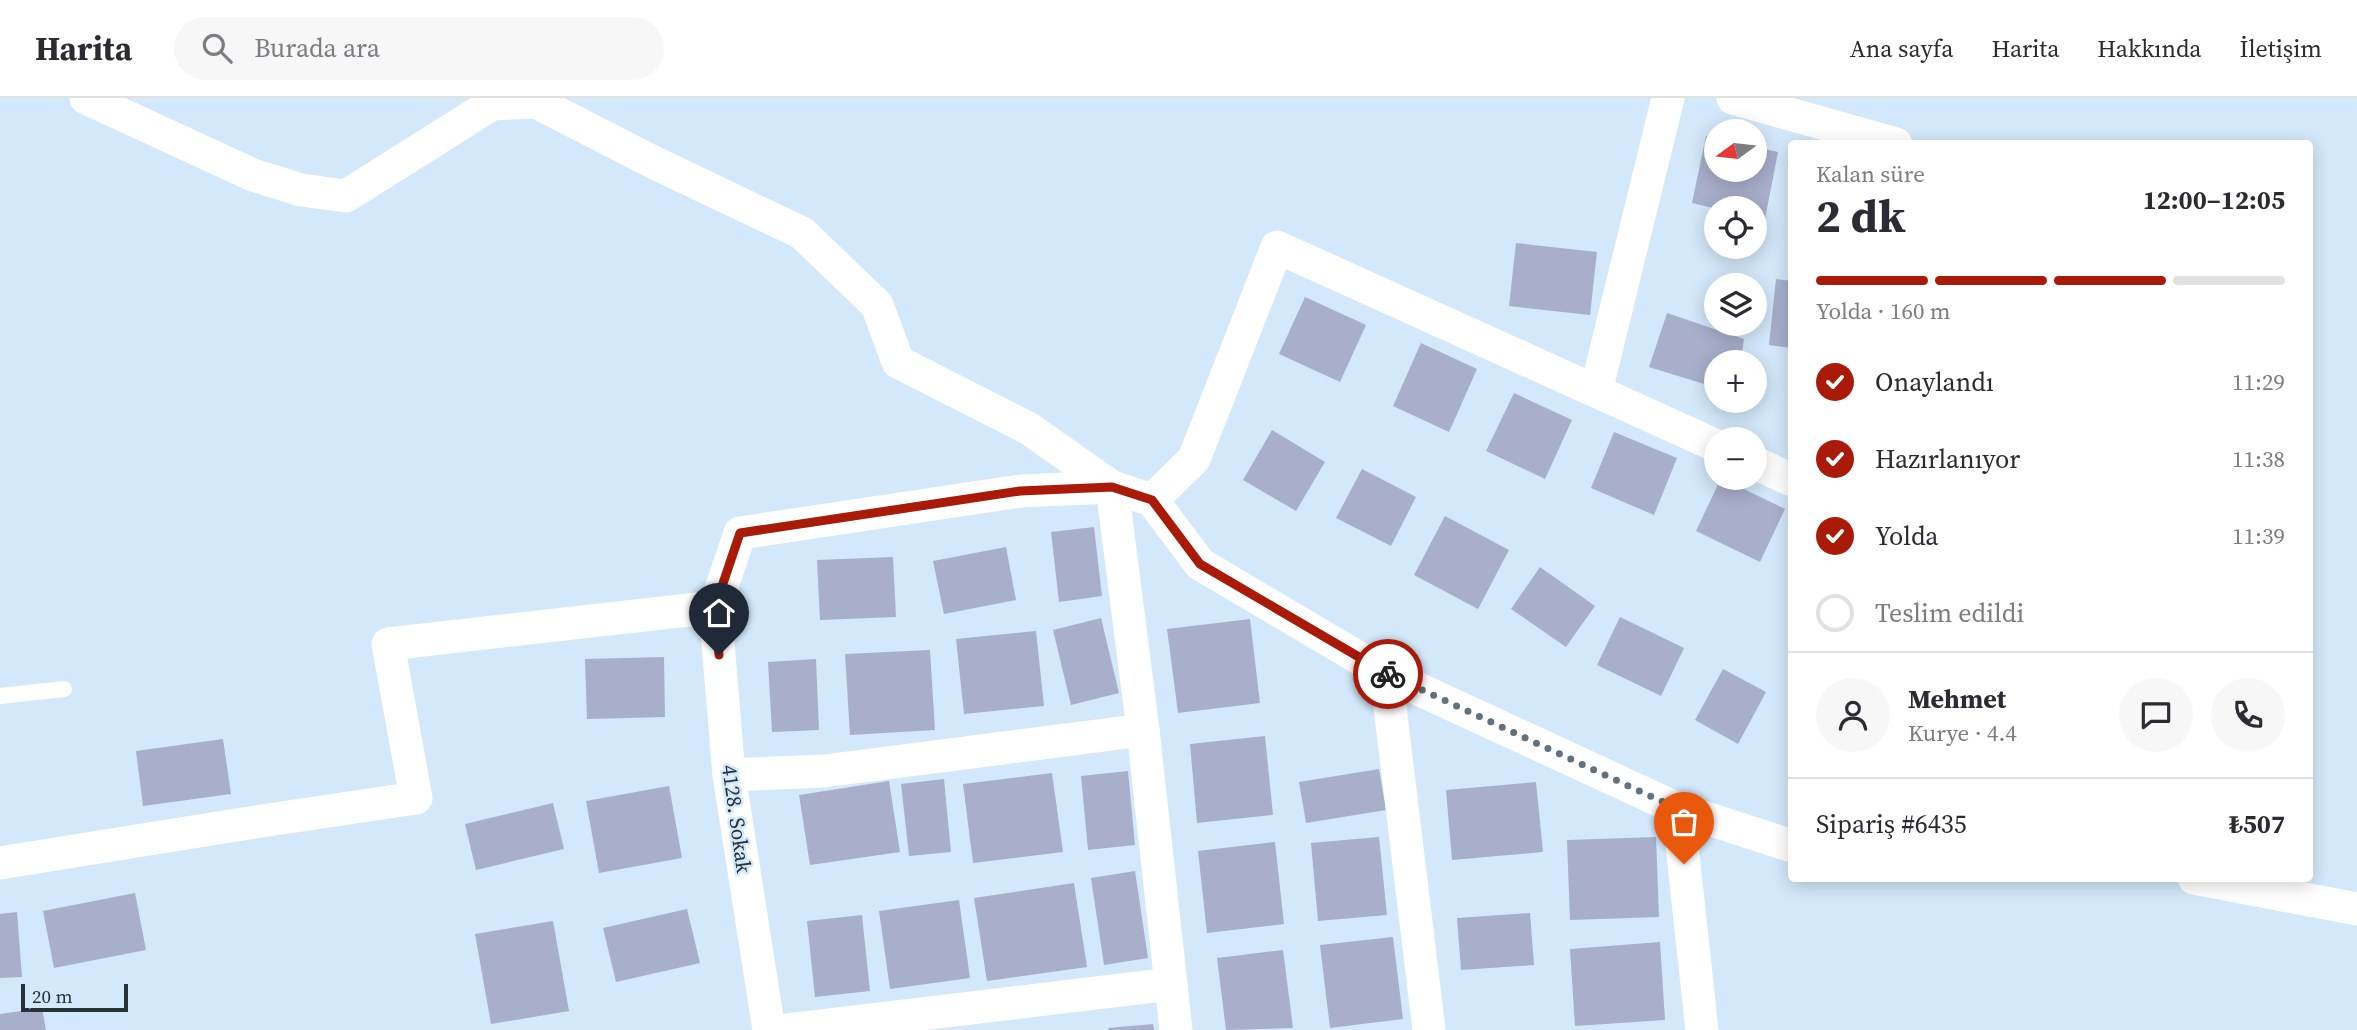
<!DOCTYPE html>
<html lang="tr">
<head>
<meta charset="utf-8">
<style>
  body { margin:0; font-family:"Source Serif 4",serif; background:#f7f7f7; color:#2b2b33; height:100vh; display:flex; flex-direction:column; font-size:26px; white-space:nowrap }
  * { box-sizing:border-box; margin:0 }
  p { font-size:23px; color:#7c7c81 }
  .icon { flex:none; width:38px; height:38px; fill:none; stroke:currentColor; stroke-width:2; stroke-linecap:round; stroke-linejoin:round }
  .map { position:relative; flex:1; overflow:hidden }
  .panel { position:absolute; left:1788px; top:42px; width:525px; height:742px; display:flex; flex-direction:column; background:#fff; border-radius:7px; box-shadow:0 4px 18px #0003 }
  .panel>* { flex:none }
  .needle { width:46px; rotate:255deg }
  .buttons { position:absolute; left:1704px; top:21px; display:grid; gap:14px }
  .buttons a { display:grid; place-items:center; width:63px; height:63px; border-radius:50%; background:#fff; box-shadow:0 4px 18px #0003; font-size:35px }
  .scale { position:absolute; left:21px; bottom:18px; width:107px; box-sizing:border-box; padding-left:7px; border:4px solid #27313a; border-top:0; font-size:19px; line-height:24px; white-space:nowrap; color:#27313a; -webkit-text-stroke:5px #d3e8fa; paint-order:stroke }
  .pin { position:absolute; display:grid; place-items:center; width:60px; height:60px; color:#fff; margin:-72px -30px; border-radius:50% 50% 50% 0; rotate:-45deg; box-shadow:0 0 7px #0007 }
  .pin .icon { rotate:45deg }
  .courier { position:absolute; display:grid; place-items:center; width:70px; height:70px; margin:-35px; border:5px solid #aa1a09; border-radius:50%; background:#fff; color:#222; box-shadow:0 2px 9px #0007 }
  .head em { font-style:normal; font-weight:700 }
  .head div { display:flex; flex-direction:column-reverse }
  .head { display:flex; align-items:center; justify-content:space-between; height:119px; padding:0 28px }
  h1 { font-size:46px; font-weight:700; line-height:52px }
  .bar { display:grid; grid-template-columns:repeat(4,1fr); gap:10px 7px; align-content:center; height:84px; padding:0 28px }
  .bar i { height:9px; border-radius:5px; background:#e1e1e2 }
  .bar .selected { background:#aa1a09 }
  .bar p { grid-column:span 4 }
  .line { display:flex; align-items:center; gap:18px; padding:0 28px; border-top:2px solid #e1e1e2 }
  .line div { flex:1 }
  .round { display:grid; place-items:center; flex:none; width:74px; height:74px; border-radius:37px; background:#f7f7f7 }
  ol { padding:0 28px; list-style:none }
  li { display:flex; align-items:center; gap:21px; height:77px }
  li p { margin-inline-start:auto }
  li .icon { padding:7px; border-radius:50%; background:#aa1a09; color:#fff; stroke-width:4 }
  li:last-child { color:#7c7c81 }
  li i { width:38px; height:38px; border:4px solid #e1e1e2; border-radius:50% }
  header { display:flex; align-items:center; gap:42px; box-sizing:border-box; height:98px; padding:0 35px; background:#fff; border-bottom:2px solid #e1e1e2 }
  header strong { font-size:33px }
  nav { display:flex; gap:38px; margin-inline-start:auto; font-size:24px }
  .search { width:490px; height:63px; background:#f7f7f7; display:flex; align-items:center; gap:18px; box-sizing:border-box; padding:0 24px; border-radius:38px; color:#7c7c81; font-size:26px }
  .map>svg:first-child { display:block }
  .building { fill:#a8afcb }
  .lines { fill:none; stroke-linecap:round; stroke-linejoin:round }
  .service { stroke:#fff; stroke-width:16 }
  .minor { stroke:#fff; stroke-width:33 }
  .done { stroke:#63717d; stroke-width:7; stroke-dasharray:0 12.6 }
  .route { stroke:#aa1a09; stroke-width:9 }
  .labels { text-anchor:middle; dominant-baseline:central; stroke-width:5; stroke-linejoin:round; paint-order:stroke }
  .street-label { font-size:21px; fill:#27313a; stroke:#d3e8fa }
</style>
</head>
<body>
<header>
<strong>Harita</strong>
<div class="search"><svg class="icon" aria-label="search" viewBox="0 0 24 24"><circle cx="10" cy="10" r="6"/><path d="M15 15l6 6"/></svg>Burada ara</div>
<nav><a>Ana sayfa</a><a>Harita</a><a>Hakkında</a><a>İletişim</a></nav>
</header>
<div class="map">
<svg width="2357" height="932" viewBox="0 0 2357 932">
  <rect width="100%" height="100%" fill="#d3e8fa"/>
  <g class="building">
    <polygon points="1706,38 1717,41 1717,72 1755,72 1755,49 1778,54 1765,121 1755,119 1755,110 1717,111 1692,105"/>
    <polygon points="1516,145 1597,154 1590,217 1509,208"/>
    <polygon points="1776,181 1792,183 1792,250 1769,247"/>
    <polygon points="1305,199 1366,227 1340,284 1279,256"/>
    <polygon points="1667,215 1744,241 1741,264 1717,264 1717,290 1649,269"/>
    <polygon points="1421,245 1477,271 1449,334 1393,308"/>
    <polygon points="1514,295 1572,322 1545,381 1486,353"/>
    <polygon points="1272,332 1325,364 1296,413 1243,382"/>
    <polygon points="1614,334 1677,360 1654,417 1591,390"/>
    <polygon points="1362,371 1416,399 1391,448 1336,420"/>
    <polygon points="1721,380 1785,411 1760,464 1696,433"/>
    <polygon points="1445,418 1509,452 1478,511 1414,477"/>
    <polygon points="1094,429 1102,498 1059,504 1051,434"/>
    <polygon points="1006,449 1016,502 944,516 933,463"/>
    <polygon points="893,459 896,519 820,522 817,462"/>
    <polygon points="1540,469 1595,508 1566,549 1511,511"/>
    <polygon points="1620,519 1684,550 1661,598 1597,567"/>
    <polygon points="1101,520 1119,595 1071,607 1053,532"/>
    <polygon points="1250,521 1260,605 1178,615 1167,531"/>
    <polygon points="1036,533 1044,608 964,616 956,541"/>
    <polygon points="930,552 935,632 850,637 845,556"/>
    <polygon points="664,559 665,619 587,621 585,561"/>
    <polygon points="816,561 819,632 772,634 768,564"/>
    <polygon points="1723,571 1766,594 1738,646 1695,622"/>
    <polygon points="1265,638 1273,717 1197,725 1190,646"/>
    <polygon points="223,641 231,696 143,708 136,653"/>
    <polygon points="1379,671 1386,712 1306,725 1299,684"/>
    <polygon points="1128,673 1135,747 1088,752 1081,678"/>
    <polygon points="1052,675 1063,754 973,765 963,686"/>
    <polygon points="944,681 951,754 909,758 901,686"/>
    <polygon points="889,683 900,754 810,767 799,697"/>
    <polygon points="1536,684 1543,754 1452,762 1446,692"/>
    <polygon points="669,688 682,760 599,775 586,703"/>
    <polygon points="553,705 564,751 476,772 465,726"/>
    <polygon points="1379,739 1387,817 1318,823 1311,745"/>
    <polygon points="1656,739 1659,819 1570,822 1567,742"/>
    <polygon points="1275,744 1284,826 1207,835 1198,753"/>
    <polygon points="1135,773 1148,860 1104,867 1091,780"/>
    <polygon points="1074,785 1087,869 987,883 974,800"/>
    <polygon points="135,795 146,852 54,870 43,813"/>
    <polygon points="959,802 970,880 890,891 879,813"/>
    <polygon points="687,811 700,865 616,884 603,830"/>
    <polygon points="17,814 22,879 0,880 0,816"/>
    <polygon points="1530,815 1534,867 1461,872 1457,820"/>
    <polygon points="862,817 870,893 815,899 807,823"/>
    <polygon points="553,823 569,913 491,926 475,836"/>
    <polygon points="1393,839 1403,921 1330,930 1320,847"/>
    <polygon points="1660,844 1665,922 1575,928 1570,851"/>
    <polygon points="1283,852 1293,930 1226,932 1217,860"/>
    <polygon points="42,910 46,932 0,932 0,916"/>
    <polygon points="1153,926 1154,932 1109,932 1108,930"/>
  </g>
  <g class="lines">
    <polyline class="service" points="0,598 64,591"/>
    <g class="minor">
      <polyline points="86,0 253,77 301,92 346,98 492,6 536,4 655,65 802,135 877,207 898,264 1028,330 1112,389 1152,402 1200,466 1386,576 1678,711 1792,748"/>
      <polyline points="1733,0 1896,46"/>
      <polyline points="1596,293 1668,0"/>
      <polyline points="1755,365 1792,382"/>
      <polyline points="1112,389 1143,632 1176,932"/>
      <polyline points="1152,402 1194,361 1277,149 1717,348"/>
      <polyline points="1386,576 1429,932"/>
      <polyline points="729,677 824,673 1143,632"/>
      <polyline points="1678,711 1702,932"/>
      <polyline points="0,765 255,724 416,700 388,546 715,509"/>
      <polyline points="2194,780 2357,811"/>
      <polyline points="769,932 729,677 715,509 740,435 1020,393 1112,389"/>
      <polyline points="788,932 1171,886"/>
    </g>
  </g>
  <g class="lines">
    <polyline class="done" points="1388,576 1678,711 1684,766"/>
    <polyline class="route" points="719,557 715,509 740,435 1020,393 1112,389 1152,402 1200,466 1388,576"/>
  </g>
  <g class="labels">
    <g class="street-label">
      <text transform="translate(737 721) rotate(82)">4128. Sokak</text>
    </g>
  </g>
</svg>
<div class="buttons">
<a><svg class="needle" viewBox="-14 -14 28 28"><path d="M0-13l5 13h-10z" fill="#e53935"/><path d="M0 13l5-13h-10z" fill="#7c7c81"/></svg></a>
<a><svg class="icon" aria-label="locate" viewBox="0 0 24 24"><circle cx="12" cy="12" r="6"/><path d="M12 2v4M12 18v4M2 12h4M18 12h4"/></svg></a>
<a><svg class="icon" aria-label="layers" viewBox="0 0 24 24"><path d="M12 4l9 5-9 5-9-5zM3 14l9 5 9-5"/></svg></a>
<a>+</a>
<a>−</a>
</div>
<div class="scale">20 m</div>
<div class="pin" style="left:1684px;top:766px;background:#ea580c"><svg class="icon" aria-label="bag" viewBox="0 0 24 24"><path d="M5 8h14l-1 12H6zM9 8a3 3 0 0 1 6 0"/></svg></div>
<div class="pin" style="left:719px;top:557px;background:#1f2937"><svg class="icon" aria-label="home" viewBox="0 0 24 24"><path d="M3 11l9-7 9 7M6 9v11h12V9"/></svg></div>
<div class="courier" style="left:1388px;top:576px"><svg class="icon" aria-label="bike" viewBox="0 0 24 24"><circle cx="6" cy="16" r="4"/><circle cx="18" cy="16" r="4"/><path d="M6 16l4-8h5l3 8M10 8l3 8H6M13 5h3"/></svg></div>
<section class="panel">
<div class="head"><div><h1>2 dk</h1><p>Kalan süre</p></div><em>12:00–12:05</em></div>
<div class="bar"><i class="selected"></i><i class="selected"></i><i class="selected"></i><i></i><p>Yolda · 160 m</p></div>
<ol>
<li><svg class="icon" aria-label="check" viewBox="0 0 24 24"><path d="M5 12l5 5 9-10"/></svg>Onaylandı<p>11:29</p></li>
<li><svg class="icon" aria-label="check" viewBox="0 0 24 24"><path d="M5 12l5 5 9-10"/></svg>Hazırlanıyor<p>11:38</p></li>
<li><svg class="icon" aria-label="check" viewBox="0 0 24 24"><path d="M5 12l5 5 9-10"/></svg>Yolda<p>11:39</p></li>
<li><i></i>Teslim edildi</li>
</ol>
<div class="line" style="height:126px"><a class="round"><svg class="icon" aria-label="person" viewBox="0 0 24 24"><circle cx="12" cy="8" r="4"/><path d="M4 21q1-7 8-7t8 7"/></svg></a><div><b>Mehmet</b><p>Kurye · 4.4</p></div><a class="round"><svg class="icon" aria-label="chat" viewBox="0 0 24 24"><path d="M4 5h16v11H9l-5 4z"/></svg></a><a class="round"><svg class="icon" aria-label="phone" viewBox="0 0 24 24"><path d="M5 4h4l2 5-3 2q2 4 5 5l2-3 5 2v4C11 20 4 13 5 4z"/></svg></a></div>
<div class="line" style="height:91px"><div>Sipariş #6435</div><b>₺507</b></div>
</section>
</div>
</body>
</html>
